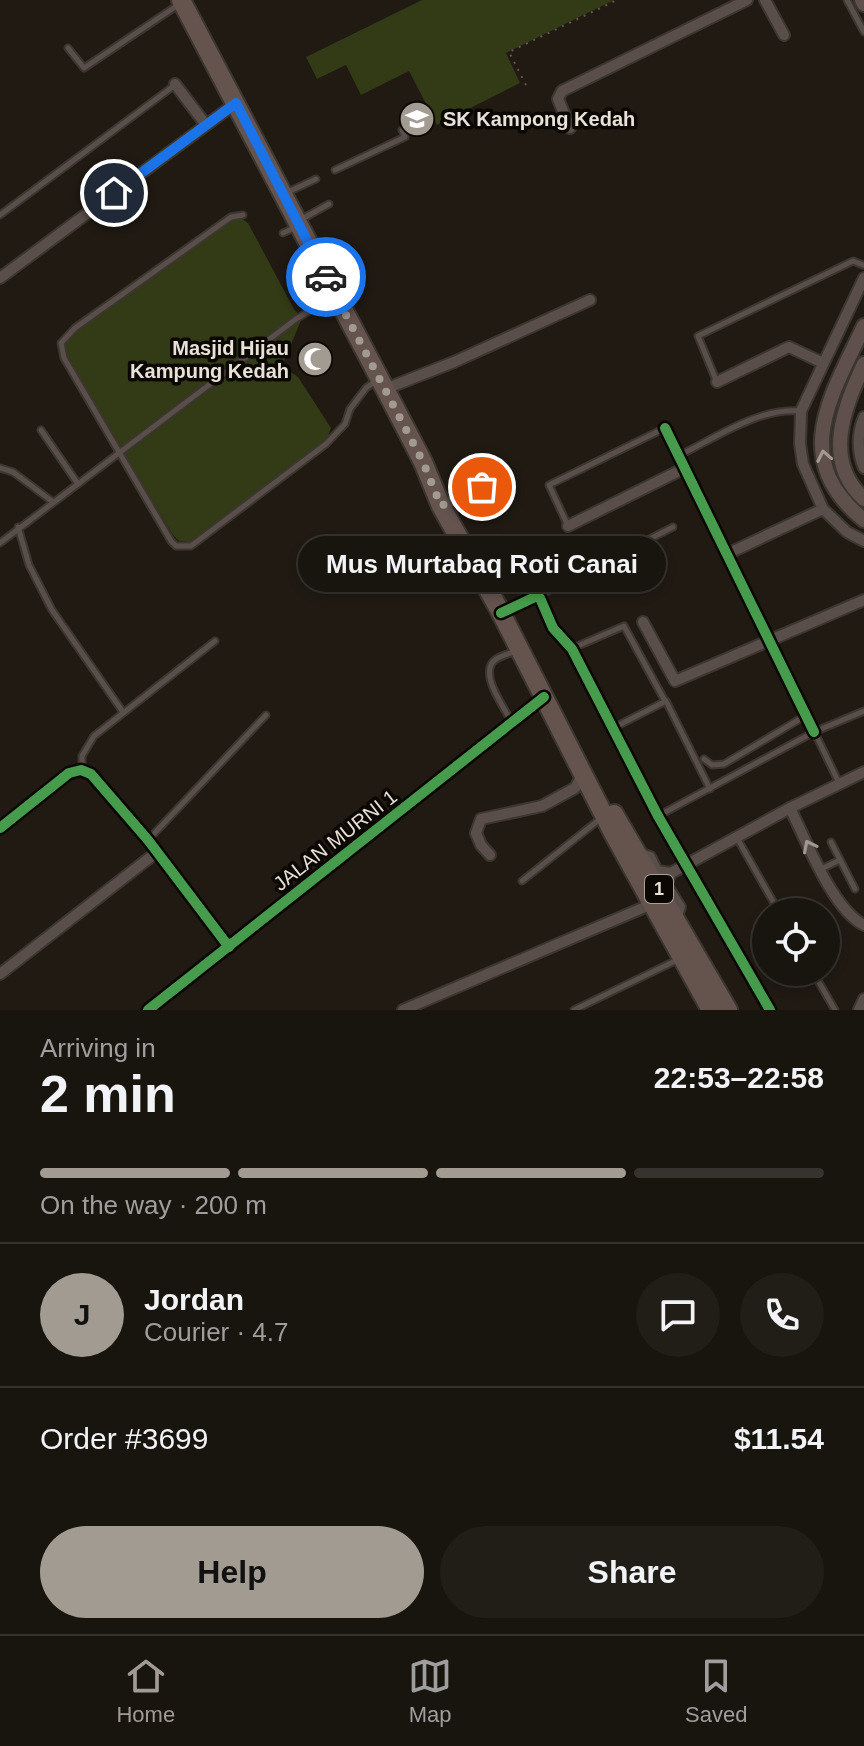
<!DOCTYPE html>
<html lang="en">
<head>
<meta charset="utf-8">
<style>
  body { margin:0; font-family:Helvetica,sans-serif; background:#211d17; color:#f1f3f6; height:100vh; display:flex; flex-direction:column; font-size:30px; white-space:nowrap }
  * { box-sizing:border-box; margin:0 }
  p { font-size:26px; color:#9f9e9e }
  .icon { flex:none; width:44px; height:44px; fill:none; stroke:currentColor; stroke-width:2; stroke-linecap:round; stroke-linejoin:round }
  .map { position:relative; height:1010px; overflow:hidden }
  .side { display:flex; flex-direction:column; background:#18140e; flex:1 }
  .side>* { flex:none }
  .buttons { position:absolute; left:752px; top:898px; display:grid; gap:16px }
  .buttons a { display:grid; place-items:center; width:88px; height:88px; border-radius:50%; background:#18140e; box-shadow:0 4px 12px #0003,0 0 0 2px #36332e; font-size:40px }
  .pin { position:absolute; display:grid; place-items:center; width:68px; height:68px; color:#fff; margin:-34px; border:4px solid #fff; border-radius:50%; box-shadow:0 2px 8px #0007 }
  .courier { position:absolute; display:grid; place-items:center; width:80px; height:80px; margin:-40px; border:6px solid #1a73e8; border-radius:50%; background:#fff; color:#222; box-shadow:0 2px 10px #0007 }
  .bubble { position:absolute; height:56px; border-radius:28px; background:#18140e; box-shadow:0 4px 12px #0003,0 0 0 2px #36332e; font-size:26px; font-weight:800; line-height:56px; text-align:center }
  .headline em { font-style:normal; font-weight:800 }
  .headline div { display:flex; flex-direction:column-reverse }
  .headline { display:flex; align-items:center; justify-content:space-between; height:136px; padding:0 40px }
  h1 { font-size:52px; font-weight:800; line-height:60px }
  .bar { display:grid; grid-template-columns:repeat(4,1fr); gap:12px 8px; align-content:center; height:96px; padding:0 40px }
  .bar i { height:10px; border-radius:6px; background:#36332e }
  .bar .current { background:#a29b92 }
  .bar p { grid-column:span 4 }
  .line { display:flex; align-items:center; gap:20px; padding:0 40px; border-top:2px solid #36332e }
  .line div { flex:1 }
  .round { display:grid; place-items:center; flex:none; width:84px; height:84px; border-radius:42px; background:#211d17 }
  .button { display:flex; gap:16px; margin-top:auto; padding:16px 40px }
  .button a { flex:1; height:92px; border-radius:48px; background:#a29b92; color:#111; font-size:32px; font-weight:800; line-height:92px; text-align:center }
  .button a+a { background:#211d17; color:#f1f3f6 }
  .menu { display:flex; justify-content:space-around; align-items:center; height:112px; border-top:2px solid #36332e; background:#18140e; font-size:22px; color:#9f9e9e }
  .menu a { display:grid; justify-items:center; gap:4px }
  .menu .current { color:#a29b92 }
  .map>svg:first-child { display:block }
  .green { fill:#323a16 }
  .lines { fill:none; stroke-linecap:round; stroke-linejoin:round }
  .lane-casing { stroke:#3b362f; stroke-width:9 }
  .street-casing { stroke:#3b362f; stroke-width:14 }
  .secondary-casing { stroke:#3b362f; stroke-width:18 }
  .highway-casing { stroke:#3b362f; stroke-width:22 }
  .path { stroke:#5f5652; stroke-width:2; stroke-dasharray:2 6; stroke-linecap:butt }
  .lane { stroke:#5a4e4a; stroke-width:5 }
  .street { stroke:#5a4e4a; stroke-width:10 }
  .secondary { stroke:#5f504c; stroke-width:14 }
  .highway { stroke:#65534e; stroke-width:18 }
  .cycleway-casing { stroke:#0b0703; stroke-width:15 }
  .cycleway { stroke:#469c4c; stroke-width:10 }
  .oneway { stroke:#a49892 }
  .oneway2 { stroke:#a19890 }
  .done { stroke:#a29b92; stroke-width:8; stroke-dasharray:0 14.4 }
  .route { stroke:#1a73e8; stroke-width:10 }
  .labels { text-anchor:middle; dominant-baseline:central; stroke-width:7; stroke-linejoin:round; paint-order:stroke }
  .shield { fill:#0b0703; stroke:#a6a097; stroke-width:2 }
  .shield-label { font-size:18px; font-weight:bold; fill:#e8e1d7 }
  .poi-label { font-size:20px; font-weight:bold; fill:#e8e1d7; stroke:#0b0703; text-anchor:start }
  .street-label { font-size:20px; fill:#e8e1d7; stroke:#0b0703 }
</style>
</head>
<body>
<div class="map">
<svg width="864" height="1010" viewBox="0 0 864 1010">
  <rect width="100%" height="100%" fill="#201a13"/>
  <g class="green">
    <polygon points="422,0 614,0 506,53 520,83 437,125 409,71 361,95 346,65 317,79 306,57"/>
    <polygon points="242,219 248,223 294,309 302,318 282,366 298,377 331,428 327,439 190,542 179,541 173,535 64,355 64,346 67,338 232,220"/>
  </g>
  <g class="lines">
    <defs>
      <g id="lane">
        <polyline points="847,0 864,32"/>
        <polyline points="68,48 84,68 178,5"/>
        <polyline points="335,170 405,137 402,130 426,118"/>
        <polyline points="288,192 316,179"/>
        <polyline points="0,215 175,85"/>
        <polyline points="243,215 231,217 75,328 61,343 64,358 171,541 176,546 191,546 326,444 345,424 350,409 366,388 377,380"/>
        <polyline points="302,219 329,204"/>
        <polyline points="283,233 294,228"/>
        <polyline points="716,380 698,336 853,261 863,265"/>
        <polyline points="41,430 78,484"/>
        <path d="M680,455C717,437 758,408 800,411"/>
        <polyline points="0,468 13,472 53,502"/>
        <polyline points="568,526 549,485 665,428"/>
        <polyline points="18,527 29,565 52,610 123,712"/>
        <polyline points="0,543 296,319 331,298"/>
        <polyline points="538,596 673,527"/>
        <polyline points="573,648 624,626 665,701"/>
        <path d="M511,721C504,707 482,678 492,663C496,657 507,654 514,652"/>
        <polyline points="613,728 666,701 710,789"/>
        <polyline points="815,733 839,783"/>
        <polyline points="704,759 712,765 724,764 805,716"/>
        <polyline points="82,770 82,756 94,736 215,641"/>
        <polyline points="658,816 814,732 864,711"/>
        <polyline points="737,838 779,912"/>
        <polyline points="149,839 266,715"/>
        <polyline points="831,842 855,889"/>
        <polyline points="821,869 840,860"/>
        <polyline points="522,881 600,819"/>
        <polyline points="813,972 835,1010"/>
        <polyline points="574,1010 677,960"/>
      </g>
      <g id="street">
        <polyline points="765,0 784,35"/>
        <polyline points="175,84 206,125"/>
        <polyline points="570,128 558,99 562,91 747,0"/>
        <polyline points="0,278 236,103"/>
        <polyline points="864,278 801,411 800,444 803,464 823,509 847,532 864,541"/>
        <polyline points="717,382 789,347 823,363"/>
        <polyline points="385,389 454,362 590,300"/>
        <path d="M864,417C857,433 857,452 864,468"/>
        <polyline points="665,428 814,732"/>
        <polyline points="441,506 503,478"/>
        <polyline points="568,526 685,468"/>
        <polyline points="727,554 823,509"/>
        <polyline points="501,613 537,596 540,598 553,628 572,649 658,816 770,1010"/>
        <polyline points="643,622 675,681 864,600"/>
        <path d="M790,808C806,840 833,910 864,925"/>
        <polyline points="0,828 69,773 81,770 91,774 148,840 229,947"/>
        <polyline points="638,853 650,857 657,871 671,873 790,808 864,772"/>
        <polyline points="490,855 481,845 476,833 481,819 542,806 575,788 583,774"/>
        <polyline points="671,873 666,885 680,907 676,918"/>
        <polyline points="0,974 157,852"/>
        <polyline points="148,1010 544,697"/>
        <polyline points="403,1010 652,904"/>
        <polyline points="859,1010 864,999"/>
      </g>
      <g id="secondary">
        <polyline points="862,0 864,4"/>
        <path d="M864,326C832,395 788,459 864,520"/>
        <path d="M864,364C844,408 822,461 864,499"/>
      </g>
      <g id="highway">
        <polyline points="181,0 395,408 423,462 441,506 499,609 613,833 711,1010"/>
        <polyline points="614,814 728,1010"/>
      </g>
    </defs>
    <use href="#lane" class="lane-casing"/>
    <use href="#street" class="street-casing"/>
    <use href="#secondary" class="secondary-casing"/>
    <use href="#highway" class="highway-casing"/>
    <polyline class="path" points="526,85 509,52 617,0"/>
    <use href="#lane" class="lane"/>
    <use href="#street" class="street"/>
    <use href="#secondary" class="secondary"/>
    <use href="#highway" class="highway"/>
    <defs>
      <g id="cycleway">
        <polyline points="665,428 814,732"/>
        <polyline points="501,613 537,596 540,598 553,628 572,649 658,816 770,1010"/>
        <polyline points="0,828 69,773 81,770 91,774 148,840 229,947"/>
        <polyline points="148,1010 544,697"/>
      </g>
    </defs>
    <use href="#cycleway" class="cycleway-casing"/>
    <use href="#cycleway" class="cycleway"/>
  </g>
  <defs><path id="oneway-chevron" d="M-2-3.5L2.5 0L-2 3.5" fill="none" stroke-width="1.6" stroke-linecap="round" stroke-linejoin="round" transform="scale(2)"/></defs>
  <use class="oneway" href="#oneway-chevron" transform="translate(824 456) rotate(-101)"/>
  <use class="oneway2" href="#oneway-chevron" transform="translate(809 846) rotate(-117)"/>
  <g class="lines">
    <polyline class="done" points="326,277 423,462 441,506 482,487"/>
    <polyline class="route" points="114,193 236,103 326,277"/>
  </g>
  <defs>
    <symbol id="school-disc" viewBox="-11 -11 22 22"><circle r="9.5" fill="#a29b92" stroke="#0b0703"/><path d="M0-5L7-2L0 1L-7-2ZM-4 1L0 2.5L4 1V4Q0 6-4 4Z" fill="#fff"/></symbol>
    <symbol id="mosque-disc" viewBox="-11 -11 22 22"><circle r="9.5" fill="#a29b92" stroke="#0b0703"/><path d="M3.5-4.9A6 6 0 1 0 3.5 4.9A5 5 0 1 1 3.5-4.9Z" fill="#fff"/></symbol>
  </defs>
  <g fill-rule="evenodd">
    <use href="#school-disc" x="397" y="99" width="40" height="40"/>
    <use href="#mosque-disc" x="295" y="339" width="40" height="40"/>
  </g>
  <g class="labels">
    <rect class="shield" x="645" y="875" width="28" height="28" rx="6"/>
    <g class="shield-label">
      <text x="659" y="889">1</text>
    </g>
    <g class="poi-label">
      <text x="443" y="119">SK Kampong Kedah</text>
      <text x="289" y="348" text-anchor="end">Masjid Hijau<tspan x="289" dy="23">Kampung Kedah</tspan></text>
    </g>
    <g class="street-label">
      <text transform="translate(335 840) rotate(-38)">JALAN MURNI 1</text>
    </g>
  </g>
</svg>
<div class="buttons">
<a><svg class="icon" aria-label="locate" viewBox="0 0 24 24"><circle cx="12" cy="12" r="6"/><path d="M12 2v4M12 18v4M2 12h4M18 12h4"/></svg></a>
</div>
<div class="pin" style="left:482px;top:487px;background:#ea580c"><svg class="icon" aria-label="bag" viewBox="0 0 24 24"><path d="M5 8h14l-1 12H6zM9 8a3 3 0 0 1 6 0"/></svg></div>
<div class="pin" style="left:114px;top:193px;background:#1f2937"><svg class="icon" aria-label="home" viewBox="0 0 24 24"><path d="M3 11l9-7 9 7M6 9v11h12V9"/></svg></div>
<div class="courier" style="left:326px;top:277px"><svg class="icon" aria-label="car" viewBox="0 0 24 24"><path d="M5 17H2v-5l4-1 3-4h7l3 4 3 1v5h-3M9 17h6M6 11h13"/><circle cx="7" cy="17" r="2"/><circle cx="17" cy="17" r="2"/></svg></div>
<div class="bubble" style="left:298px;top:536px;width:368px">Mus Murtabaq Roti Canai</div>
</div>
<section class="side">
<div class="headline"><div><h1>2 min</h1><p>Arriving in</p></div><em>22:53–22:58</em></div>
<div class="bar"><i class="current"></i><i class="current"></i><i class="current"></i><i></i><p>On the way · 200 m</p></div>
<div class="line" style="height:144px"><b class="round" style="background:#a29b92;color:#111">J</b><div><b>Jordan</b><p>Courier · 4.7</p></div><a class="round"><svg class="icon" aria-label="chat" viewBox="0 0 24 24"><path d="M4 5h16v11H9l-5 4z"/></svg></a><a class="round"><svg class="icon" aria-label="phone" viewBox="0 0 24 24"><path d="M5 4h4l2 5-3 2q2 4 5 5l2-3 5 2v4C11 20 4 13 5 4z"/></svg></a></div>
<div class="line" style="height:104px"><div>Order #3699</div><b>$11.54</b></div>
<div class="button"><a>Help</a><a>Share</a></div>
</section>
<nav class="menu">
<a class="current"><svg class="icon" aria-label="home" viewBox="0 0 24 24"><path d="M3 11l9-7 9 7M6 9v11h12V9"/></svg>Home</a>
<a><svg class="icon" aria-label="map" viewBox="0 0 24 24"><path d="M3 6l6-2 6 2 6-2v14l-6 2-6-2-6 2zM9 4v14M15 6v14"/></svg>Map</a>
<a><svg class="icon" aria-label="saved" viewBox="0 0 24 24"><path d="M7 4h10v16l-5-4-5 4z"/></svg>Saved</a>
</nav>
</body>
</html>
